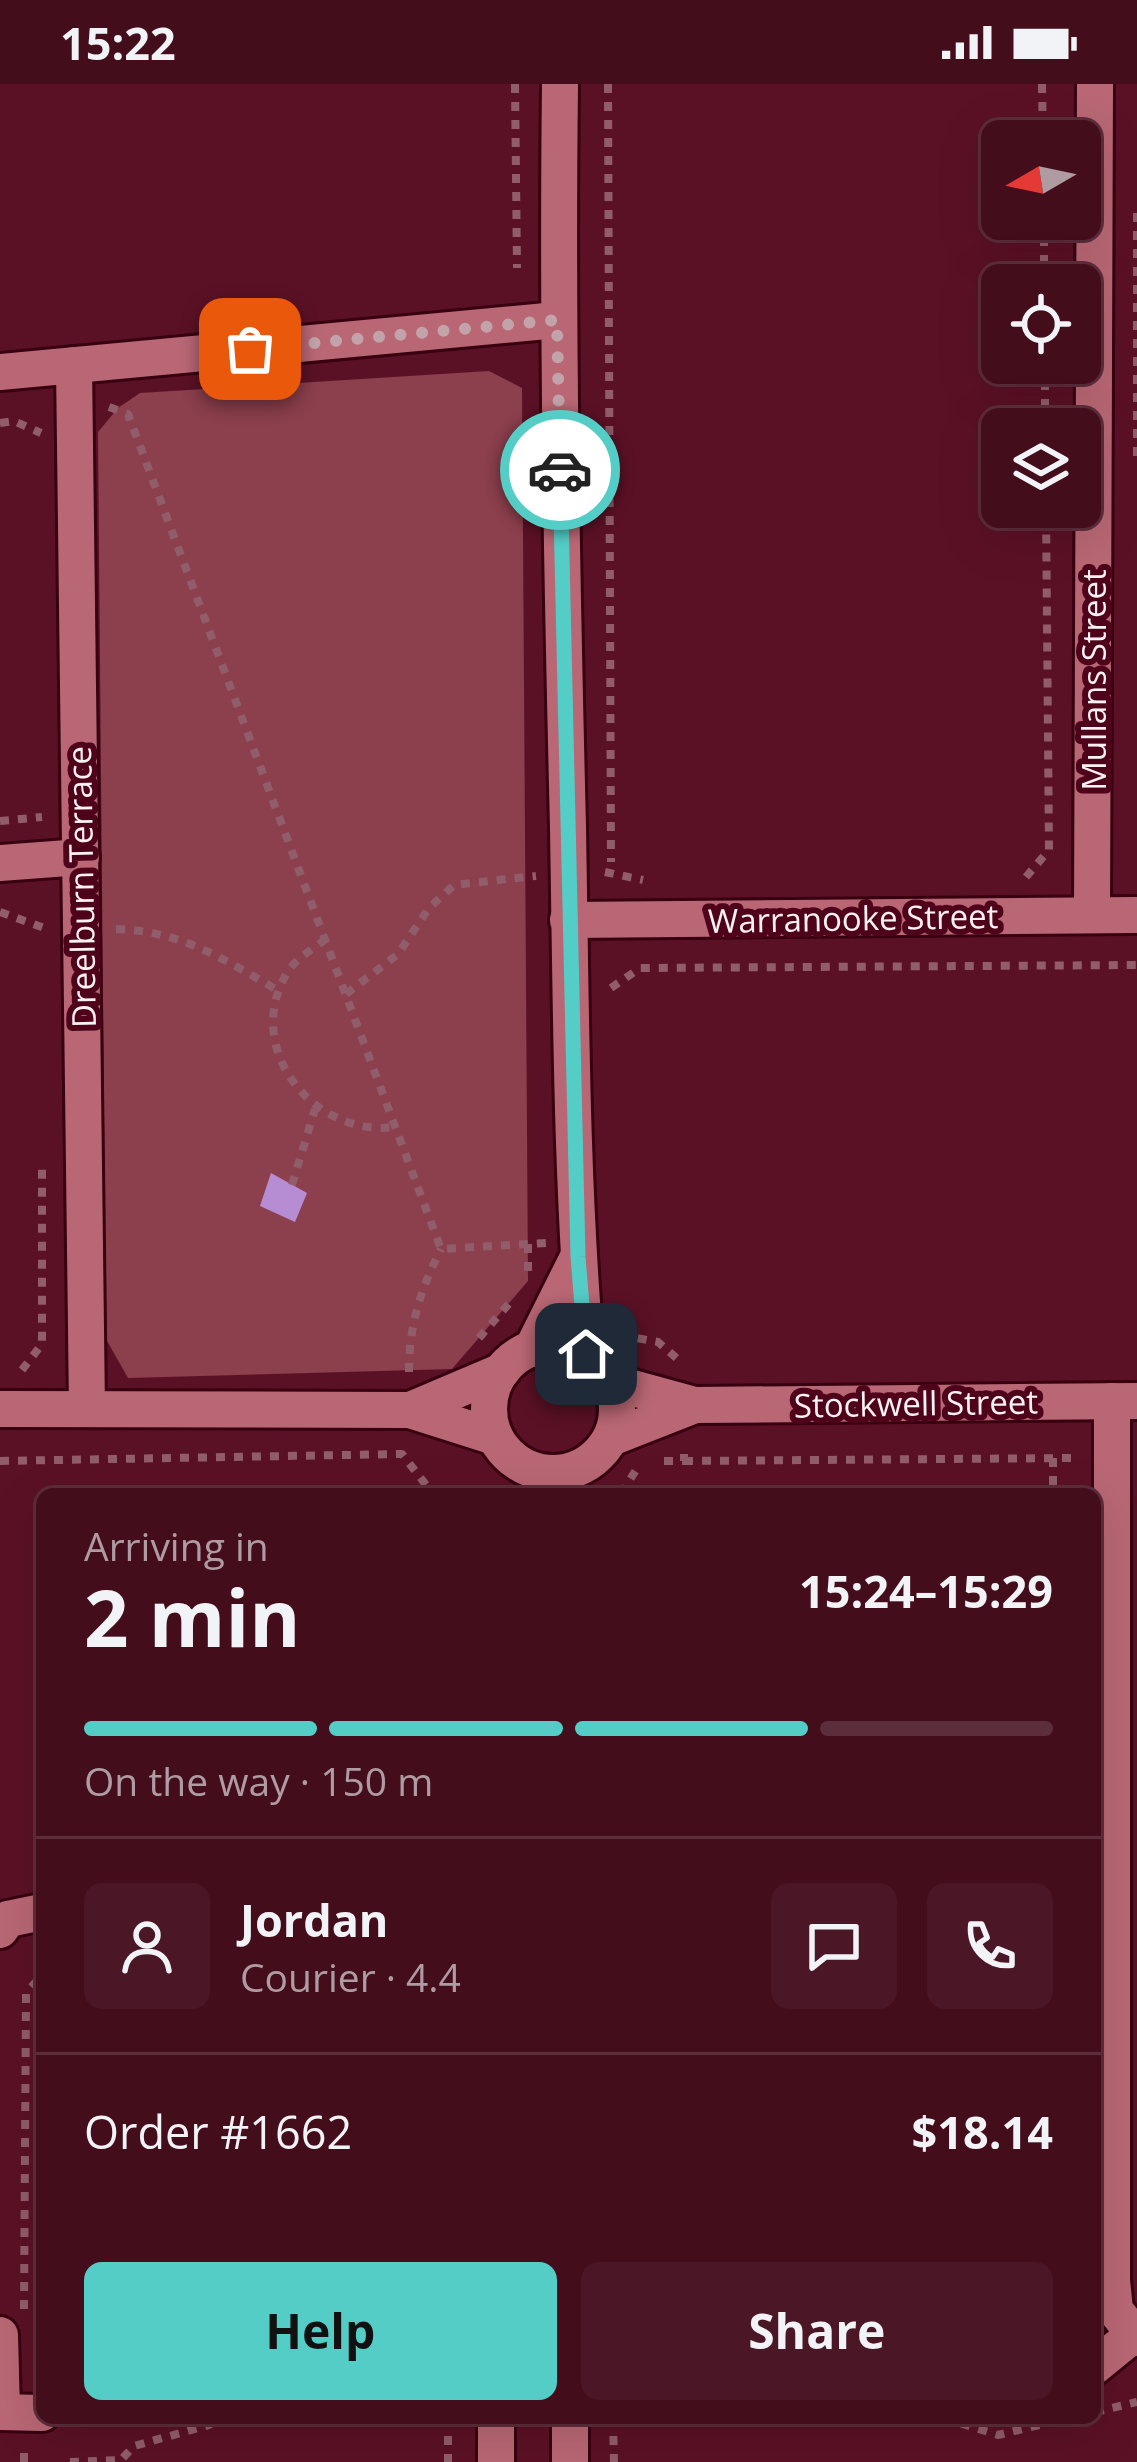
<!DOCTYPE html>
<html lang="en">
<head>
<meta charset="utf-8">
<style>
  body { margin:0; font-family:"Open Sans",sans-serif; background:#4b1625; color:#f1f3f6; height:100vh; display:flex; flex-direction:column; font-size:45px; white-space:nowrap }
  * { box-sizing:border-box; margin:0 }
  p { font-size:39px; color:#af9ca3 }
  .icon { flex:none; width:66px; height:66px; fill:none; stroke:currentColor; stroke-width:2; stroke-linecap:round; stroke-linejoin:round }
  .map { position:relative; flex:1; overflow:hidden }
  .drawer { position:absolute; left:36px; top:1404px; width:1065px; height:936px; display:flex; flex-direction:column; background:#440d1c; border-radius:18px; box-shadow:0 12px 48px #0002,0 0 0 3px #5c2d3b }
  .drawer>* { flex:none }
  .needle { width:78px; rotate:261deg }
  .controls { position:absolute; left:981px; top:36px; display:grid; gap:24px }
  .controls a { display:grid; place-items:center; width:120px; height:120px; border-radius:18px; background:#440d1c; box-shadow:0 12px 48px #0002,0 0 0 3px #5c2d3b; font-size:60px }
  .pin { position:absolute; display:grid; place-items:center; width:102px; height:102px; color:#fff; margin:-51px; border-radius:24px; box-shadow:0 6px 18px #0006 }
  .courier { position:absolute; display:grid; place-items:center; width:120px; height:120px; margin:-60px; border:9px solid #54cdc7; border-radius:50%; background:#fff; color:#222; box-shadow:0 3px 15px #0007 }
  .summary em { font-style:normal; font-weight:700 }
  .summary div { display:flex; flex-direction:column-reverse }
  .summary { display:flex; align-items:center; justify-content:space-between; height:204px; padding:0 48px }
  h1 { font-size:78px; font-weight:700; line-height:90px }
  .bar { display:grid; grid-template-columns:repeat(4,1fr); gap:18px 12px; align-content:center; height:144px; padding:0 48px }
  .bar i { height:15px; border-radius:9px; background:#5c2d3b }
  .bar .active { background:#54cdc7 }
  .bar p { grid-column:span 4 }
  .line { display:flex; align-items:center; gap:30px; padding:0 48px; border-top:3px solid #5c2d3b }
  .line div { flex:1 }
  .round { display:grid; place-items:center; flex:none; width:126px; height:126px; border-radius:18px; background:#4b1625 }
  .action { display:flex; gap:24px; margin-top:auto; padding:24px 48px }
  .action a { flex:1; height:138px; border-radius:18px; background:#54cdc7; color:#111; font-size:48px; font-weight:700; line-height:138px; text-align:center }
  .action a+a { background:#4b1625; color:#f1f3f6 }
  .status { display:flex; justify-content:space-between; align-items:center; height:84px; padding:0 60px; background:#440d1c; direction:ltr }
  .status svg { height:33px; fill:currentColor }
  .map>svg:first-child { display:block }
  .green { fill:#8c3f4d }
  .building { fill:#b68dd3 }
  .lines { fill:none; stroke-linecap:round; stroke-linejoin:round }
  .minor-casing { stroke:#370110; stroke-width:42 }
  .path { stroke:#915d6b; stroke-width:8; stroke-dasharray:9 9; stroke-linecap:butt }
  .minor { stroke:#b96774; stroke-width:36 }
  .done { stroke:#c2a3aa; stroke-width:12; stroke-dasharray:0 21.6 }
  .route { stroke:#54cdc7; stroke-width:15 }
  .labels { text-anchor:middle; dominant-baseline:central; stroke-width:12; stroke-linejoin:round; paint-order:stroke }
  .street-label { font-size:33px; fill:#faf1f2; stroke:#4f031b }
</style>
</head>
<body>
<div class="status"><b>15:22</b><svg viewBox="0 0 49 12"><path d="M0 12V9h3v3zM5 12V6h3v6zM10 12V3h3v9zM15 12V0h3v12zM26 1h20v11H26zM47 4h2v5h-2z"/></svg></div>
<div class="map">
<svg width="1137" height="2378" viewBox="0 0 1137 2378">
  <rect width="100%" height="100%" fill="#5b1125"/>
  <polygon class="green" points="489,287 522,304 528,1197 452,1285 128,1294 106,1255 98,348 118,324 140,309"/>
  <polygon class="building" points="271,1089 307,1109 295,1138 260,1122"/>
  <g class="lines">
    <defs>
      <g id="minor">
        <path d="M560,0C557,248 562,496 568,744C571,920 571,1095 586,1270"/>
        <polyline points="74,281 87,1325"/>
        <polyline points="0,288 557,236"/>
        <polyline points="0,779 81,773"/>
        <polyline points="1092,831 1095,0"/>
        <polyline points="568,836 1137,831"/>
        <circle cx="553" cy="1325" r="64"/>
        <polyline points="532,1265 578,1173"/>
        <polyline points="611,1298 695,1321 1137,1317"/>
        <polyline points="1112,1317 1112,2196 1115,2226 1137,2254"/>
        <polyline points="0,1325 410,1326 495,1353"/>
        <polyline points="410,1326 502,1287"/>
        <polyline points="611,1354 695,1321"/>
        <polyline points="0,1846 8,1835 42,1828"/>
        <polyline points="0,2251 2,2328"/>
        <polyline points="1095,2282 1132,2252"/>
        <polyline points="0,2328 42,2329"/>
        <polyline points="496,2334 496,2378"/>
        <polyline points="570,2378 570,2334"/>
      </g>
    </defs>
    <use href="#minor" class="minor-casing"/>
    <g class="path">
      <polyline points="515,0 517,184"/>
      <polyline points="608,0 611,778"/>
      <polyline points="1042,0 1043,57"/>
      <polyline points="1137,129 1137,379"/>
      <polyline points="1044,135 1044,201"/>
      <polyline points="1045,279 1045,345"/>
      <polyline points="109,323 128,330 441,1165 546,1159"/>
      <polyline points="0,339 14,337 41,349"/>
      <polyline points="0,737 42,733"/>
      <polyline points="605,788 643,796"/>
      <polyline points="1026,793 1049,766 1046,423"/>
      <polyline points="0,828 47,845"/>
      <path d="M116,845C182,847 223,875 279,907"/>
      <path d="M326,855C314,864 297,874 289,886C240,961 312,1054 395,1043"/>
      <polyline points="611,904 640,884 1137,881"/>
      <polyline points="346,910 398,870 429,824 454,801 536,792"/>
      <polyline points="292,1101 315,1025"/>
      <polyline points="528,1160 528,1188"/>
      <polyline points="620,1251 658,1258 681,1278"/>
      <polyline points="479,1254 513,1215"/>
      <polyline points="22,1286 42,1260 42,1084"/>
      <path d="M409,1288C409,1241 420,1207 441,1165"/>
      <polyline points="1053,1374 1053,1410"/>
      <polyline points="0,1377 402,1370 433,1410"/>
      <polyline points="664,1377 684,1377 684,1364"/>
      <polyline points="684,1377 1076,1374"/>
      <polyline points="621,1410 636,1386"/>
      <polyline points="24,2225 26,1909 42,1891"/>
      <polyline points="1095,2328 1137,2318"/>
      <polyline points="253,2334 303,2334"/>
      <polyline points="448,2334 448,2378"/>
      <polyline points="613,2334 614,2378"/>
      <polyline points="944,2334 998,2351 1069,2334"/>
      <polyline points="24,2378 24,2360"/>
      <polyline points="70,2378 121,2376 134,2362 209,2341 220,2334"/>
    </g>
    <use href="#minor" class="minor"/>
  </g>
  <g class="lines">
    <polyline class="done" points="250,265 557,236 560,386"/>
    <polyline class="route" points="560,386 578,1173 586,1270"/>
  </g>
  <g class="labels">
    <g class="street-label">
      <text transform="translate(1093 596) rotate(-90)">Mullans Street</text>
      <text transform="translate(81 803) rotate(-91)">Dreelburn Terrace</text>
      <text transform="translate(853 834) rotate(-1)">Warranooke Street</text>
      <text transform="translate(916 1319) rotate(-1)">Stockwell Street</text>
    </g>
  </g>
</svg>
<div class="controls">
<a><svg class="needle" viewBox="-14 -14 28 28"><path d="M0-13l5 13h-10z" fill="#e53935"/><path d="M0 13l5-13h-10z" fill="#af9ca3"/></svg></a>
<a><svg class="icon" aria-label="locate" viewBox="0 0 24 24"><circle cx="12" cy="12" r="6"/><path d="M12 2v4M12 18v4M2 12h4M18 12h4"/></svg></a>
<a><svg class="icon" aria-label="layers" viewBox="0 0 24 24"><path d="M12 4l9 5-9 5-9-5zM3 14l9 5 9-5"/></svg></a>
</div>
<div class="pin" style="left:250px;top:265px;background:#ea580c"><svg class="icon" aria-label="bag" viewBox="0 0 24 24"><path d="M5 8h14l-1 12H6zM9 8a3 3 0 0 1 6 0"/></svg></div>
<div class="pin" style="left:586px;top:1270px;background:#1f2937"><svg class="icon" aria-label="home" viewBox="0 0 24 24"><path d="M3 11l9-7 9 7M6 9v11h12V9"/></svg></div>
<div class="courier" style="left:560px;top:386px"><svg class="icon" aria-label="car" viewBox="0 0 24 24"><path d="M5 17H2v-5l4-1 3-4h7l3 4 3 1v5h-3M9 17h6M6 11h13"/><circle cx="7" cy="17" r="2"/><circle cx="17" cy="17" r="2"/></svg></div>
<section class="drawer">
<div class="summary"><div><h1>2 min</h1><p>Arriving in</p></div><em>15:24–15:29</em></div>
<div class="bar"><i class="active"></i><i class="active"></i><i class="active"></i><i></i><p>On the way · 150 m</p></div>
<div class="line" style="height:216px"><a class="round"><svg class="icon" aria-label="person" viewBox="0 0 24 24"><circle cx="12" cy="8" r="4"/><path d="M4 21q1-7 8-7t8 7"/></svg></a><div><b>Jordan</b><p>Courier · 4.4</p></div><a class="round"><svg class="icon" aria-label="chat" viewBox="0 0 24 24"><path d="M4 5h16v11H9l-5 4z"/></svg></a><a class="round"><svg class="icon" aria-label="phone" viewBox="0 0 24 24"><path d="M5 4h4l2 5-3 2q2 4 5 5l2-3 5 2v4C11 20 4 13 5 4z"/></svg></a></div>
<div class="line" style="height:156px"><div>Order #1662</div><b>$18.14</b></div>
<div class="action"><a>Help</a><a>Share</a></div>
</section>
</div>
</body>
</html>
